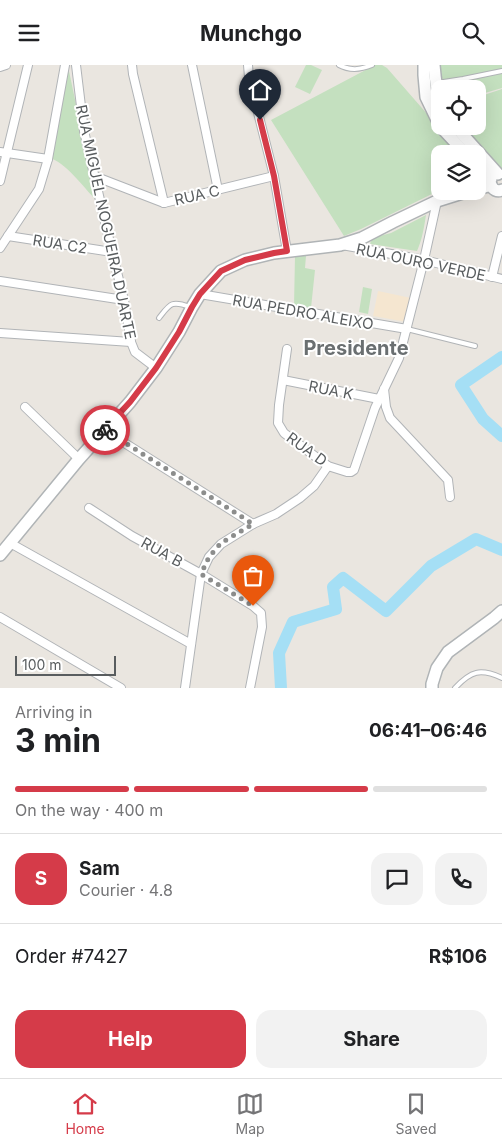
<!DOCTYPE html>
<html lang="en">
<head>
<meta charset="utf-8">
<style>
  body { margin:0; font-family:Inter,sans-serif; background:#f2f2f2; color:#202124; height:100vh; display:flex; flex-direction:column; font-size:19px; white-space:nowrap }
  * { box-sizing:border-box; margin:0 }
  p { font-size:16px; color:#757577 }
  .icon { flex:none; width:28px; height:28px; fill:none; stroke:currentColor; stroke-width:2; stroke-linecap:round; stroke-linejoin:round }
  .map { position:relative; height:623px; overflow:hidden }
  .sheet { display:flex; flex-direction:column; background:#fff; flex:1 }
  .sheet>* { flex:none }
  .tools { position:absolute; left:431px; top:15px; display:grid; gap:10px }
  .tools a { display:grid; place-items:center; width:55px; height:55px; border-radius:10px; background:#fff; box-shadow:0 5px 20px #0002; font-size:25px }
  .scale { position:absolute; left:15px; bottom:12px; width:101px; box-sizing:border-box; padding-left:5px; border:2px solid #595d5f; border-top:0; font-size:14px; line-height:18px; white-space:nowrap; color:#595d5f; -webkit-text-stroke:4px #fff; paint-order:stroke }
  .pin { position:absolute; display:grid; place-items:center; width:42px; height:42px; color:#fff; margin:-51px -21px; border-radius:50% 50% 50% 0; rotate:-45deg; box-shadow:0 0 5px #0007 }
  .pin .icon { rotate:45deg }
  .courier { position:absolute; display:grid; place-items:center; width:50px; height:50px; margin:-25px; border:4px solid #d53b49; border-radius:50%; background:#fff; color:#222; box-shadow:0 1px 6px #0007 }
  .headline em { font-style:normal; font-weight:700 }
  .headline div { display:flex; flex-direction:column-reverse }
  .headline { display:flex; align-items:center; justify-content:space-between; height:85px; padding:0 15px }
  h1 { font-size:32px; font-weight:700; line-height:38px }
  .bar { display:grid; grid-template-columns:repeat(4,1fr); gap:8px 5px; align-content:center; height:60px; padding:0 15px }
  .bar i { height:6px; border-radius:4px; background:#e0e0e0 }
  .bar .selected { background:#d53b49 }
  .bar p { grid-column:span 4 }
  .line { display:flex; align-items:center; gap:12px; padding:0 15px; border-top:1px solid #e0e0e0 }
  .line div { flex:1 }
  .round { display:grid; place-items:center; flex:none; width:52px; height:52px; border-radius:15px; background:#f2f2f2 }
  .primary-button { display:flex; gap:10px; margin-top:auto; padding:10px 15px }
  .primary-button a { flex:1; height:58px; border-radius:15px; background:#d53b49; color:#fff; font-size:20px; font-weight:700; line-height:58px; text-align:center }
  .primary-button a+a { background:#f2f2f2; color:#202124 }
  header { display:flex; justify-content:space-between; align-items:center; height:65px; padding:0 15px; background:#fff; font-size:22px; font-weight:700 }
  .tab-bar { display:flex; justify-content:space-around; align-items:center; height:70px; border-top:1px solid #e0e0e0; background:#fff; font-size:14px; color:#757577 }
  .tab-bar a { display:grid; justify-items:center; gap:2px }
  .tab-bar .selected { color:#d53b49 }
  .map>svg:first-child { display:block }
  .green { fill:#c4e0bf }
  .sand { fill:#f5e6d0 }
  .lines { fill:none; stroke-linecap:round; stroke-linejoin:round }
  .river { stroke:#a5dff5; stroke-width:12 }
  .lane-casing { stroke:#b1b4b7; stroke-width:6 }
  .street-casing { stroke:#b1b4b7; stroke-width:10 }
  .secondary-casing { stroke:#b0b4b6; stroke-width:14 }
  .lane { stroke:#fff; stroke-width:4 }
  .street { stroke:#fff; stroke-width:8 }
  .secondary { stroke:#fff; stroke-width:11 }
  .done { stroke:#8c8d8c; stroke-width:5; stroke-dasharray:0 9 }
  .route { stroke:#d53b49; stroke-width:6 }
  .labels { text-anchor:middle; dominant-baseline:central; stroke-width:4; stroke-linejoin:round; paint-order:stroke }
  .street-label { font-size:15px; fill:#595d5f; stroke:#fff }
  .district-label { font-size:20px; font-weight:bold; fill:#6a6f71; stroke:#fff }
</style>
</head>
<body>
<header><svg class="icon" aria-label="menu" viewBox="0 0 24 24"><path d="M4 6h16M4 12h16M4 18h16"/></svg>Munchgo<svg class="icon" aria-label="search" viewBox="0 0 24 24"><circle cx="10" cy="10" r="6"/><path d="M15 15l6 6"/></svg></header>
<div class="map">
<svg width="502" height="623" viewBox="0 0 502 623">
  <rect width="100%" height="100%" fill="#eae6e0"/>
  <g class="green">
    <polygon points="306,0 311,0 322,5 310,29 295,22"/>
    <polygon points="375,0 382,0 387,3 462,89 440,89 440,125 361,164 344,171 271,55"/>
    <polygon points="440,0 502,0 502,23 478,30 478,24 444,24"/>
    <path d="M69,6L96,135C84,123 65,96 49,93L63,17Z"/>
    <polygon points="502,24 502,107 459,61 478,61 478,32"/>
    <path d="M426,150C424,163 422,175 417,186L370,179L372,173L391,168Z"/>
    <polygon points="295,191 306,191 305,203 315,205 311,243 294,241"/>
    <polygon points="363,222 372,224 368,249 359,247"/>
  </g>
  <polygon class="sand" points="378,226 411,233 406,257 373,251"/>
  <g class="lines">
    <g class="river">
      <polyline points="502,292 461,320 483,354 502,371"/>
      <polyline points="281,623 279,588 293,557 336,544 333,522 343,513 386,546 431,501 476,474 502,485"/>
    </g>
    <defs>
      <g id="lane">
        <path d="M339,0C350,6 360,5 372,0"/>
        <polyline points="437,18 463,14 502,6"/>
        <path d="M159,253C170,239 171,235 190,242"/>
        <polyline points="407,264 475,281"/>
        <path d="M455,623C471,606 480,603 502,613"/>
      </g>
      <g id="street">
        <polyline points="76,0 84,66 112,187 124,235 131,277 135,287 156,303"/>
        <polyline points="132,0 133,9 164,138"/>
        <polyline points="192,0 218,125"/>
        <polyline points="248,0 249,12 274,111 287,186"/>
        <polyline points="0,2 6,0"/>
        <polyline points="0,87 48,94"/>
        <polyline points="94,111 164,138 274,111"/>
        <polyline points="0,116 28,0"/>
        <polyline points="8,171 112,187"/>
        <polyline points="342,180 424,195 502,214"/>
        <polyline points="0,183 39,124 48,94 65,0"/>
        <polyline points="492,212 502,171"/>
        <polyline points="0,216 124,235"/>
        <polyline points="200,229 407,264"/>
        <polyline points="0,268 131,277"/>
        <polyline points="287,284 279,340 278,358 284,368 328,401 347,407 351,407 354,405 375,343 399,293 424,195 437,136"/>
        <polyline points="283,315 379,334"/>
        <polyline points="384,324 386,342 390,353 448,415 450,432"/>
        <polyline points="25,342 79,394"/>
        <polyline points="104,365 253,459"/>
        <polyline points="89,443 132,471 201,509 253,541 261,548 262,562 250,623"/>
        <polyline points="10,478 191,579"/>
        <polyline points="0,552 121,623"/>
        <polyline points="185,623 201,509 209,492 221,479 253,459 276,449 300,433 314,421 328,401"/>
      </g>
      <g id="secondary">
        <polyline points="424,0 424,10 426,32 440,61"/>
        <path d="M434,0C435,12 436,24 440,35"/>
        <polyline points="440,61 466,89"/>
        <polyline points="455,61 498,109"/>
        <polyline points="478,101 491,114"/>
        <path d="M491,120C493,125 497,127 502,125"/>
        <polyline points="478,124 491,120"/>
        <polyline points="0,490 79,394 130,337 156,303 179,267 192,242 200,229 221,206 245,195 274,188 340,180 362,173 393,157 437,136 469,126"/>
        <polyline points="432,623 432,619 437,603 448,587 494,553 502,546"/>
      </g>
    </defs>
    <use href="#lane" class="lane-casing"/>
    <use href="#street" class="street-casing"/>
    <use href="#secondary" class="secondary-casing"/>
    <use href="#lane" class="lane"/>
    <use href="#street" class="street"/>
    <use href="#secondary" class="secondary"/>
  </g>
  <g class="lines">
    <polyline class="done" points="105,365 253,459 221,478 209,492 201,509 253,541"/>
    <polyline class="route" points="105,365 104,365 130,337 156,303 179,267 192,242 200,229 221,206 245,195 274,188 287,186 274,111 260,55"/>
  </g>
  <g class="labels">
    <g class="street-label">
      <text transform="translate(197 130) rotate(-13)">RUA C</text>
      <text transform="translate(106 157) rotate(78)">RUA MIGUEL NOGUEIRA DUARTE</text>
      <text transform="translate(60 179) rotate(9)">RUA C2</text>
      <text transform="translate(421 197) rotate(12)">RUA OURO VERDE</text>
      <text transform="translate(303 247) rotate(10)">RUA PEDRO ALEIXO</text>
      <text transform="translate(331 325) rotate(11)">RUA K</text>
      <text transform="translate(307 384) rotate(36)">RUA D</text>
      <text transform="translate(162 487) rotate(29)">RUA B</text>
    </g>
    <g class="district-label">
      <text x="356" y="283">Presidente</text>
    </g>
  </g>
</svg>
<div class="tools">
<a><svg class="icon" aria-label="locate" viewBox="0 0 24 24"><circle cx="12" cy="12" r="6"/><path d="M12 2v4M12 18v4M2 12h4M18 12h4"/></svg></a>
<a><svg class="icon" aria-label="layers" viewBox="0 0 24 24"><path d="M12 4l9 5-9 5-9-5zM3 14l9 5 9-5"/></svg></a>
</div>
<div class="scale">100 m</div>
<div class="pin" style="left:253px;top:541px;background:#ea580c"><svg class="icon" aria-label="bag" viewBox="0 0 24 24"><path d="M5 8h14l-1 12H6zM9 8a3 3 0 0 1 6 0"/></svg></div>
<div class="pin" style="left:260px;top:55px;background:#1f2937"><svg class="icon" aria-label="home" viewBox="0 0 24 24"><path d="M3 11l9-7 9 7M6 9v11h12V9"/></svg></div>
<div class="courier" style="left:105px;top:365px"><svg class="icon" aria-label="bike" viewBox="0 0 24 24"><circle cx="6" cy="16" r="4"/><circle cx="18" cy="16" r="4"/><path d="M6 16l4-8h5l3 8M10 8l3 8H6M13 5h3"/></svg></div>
</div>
<section class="sheet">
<div class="headline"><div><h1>3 min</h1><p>Arriving in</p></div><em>06:41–06:46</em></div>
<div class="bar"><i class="selected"></i><i class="selected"></i><i class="selected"></i><i></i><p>On the way · 400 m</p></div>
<div class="line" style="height:90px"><b class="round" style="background:#d53b49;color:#fff">S</b><div><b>Sam</b><p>Courier · 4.8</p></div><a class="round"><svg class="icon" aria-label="chat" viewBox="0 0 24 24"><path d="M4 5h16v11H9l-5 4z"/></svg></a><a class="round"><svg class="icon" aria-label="phone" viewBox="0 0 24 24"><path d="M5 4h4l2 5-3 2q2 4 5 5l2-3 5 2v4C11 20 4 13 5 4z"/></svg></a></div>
<div class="line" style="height:65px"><div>Order #7427</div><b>R$106</b></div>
<div class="primary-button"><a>Help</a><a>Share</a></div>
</section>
<nav class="tab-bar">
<a class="selected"><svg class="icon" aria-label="home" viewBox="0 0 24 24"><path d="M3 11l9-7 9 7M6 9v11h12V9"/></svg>Home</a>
<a><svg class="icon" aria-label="map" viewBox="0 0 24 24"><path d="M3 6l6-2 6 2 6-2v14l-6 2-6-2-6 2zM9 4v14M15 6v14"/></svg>Map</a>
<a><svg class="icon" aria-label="saved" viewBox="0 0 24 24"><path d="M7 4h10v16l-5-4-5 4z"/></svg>Saved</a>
</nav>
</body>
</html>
